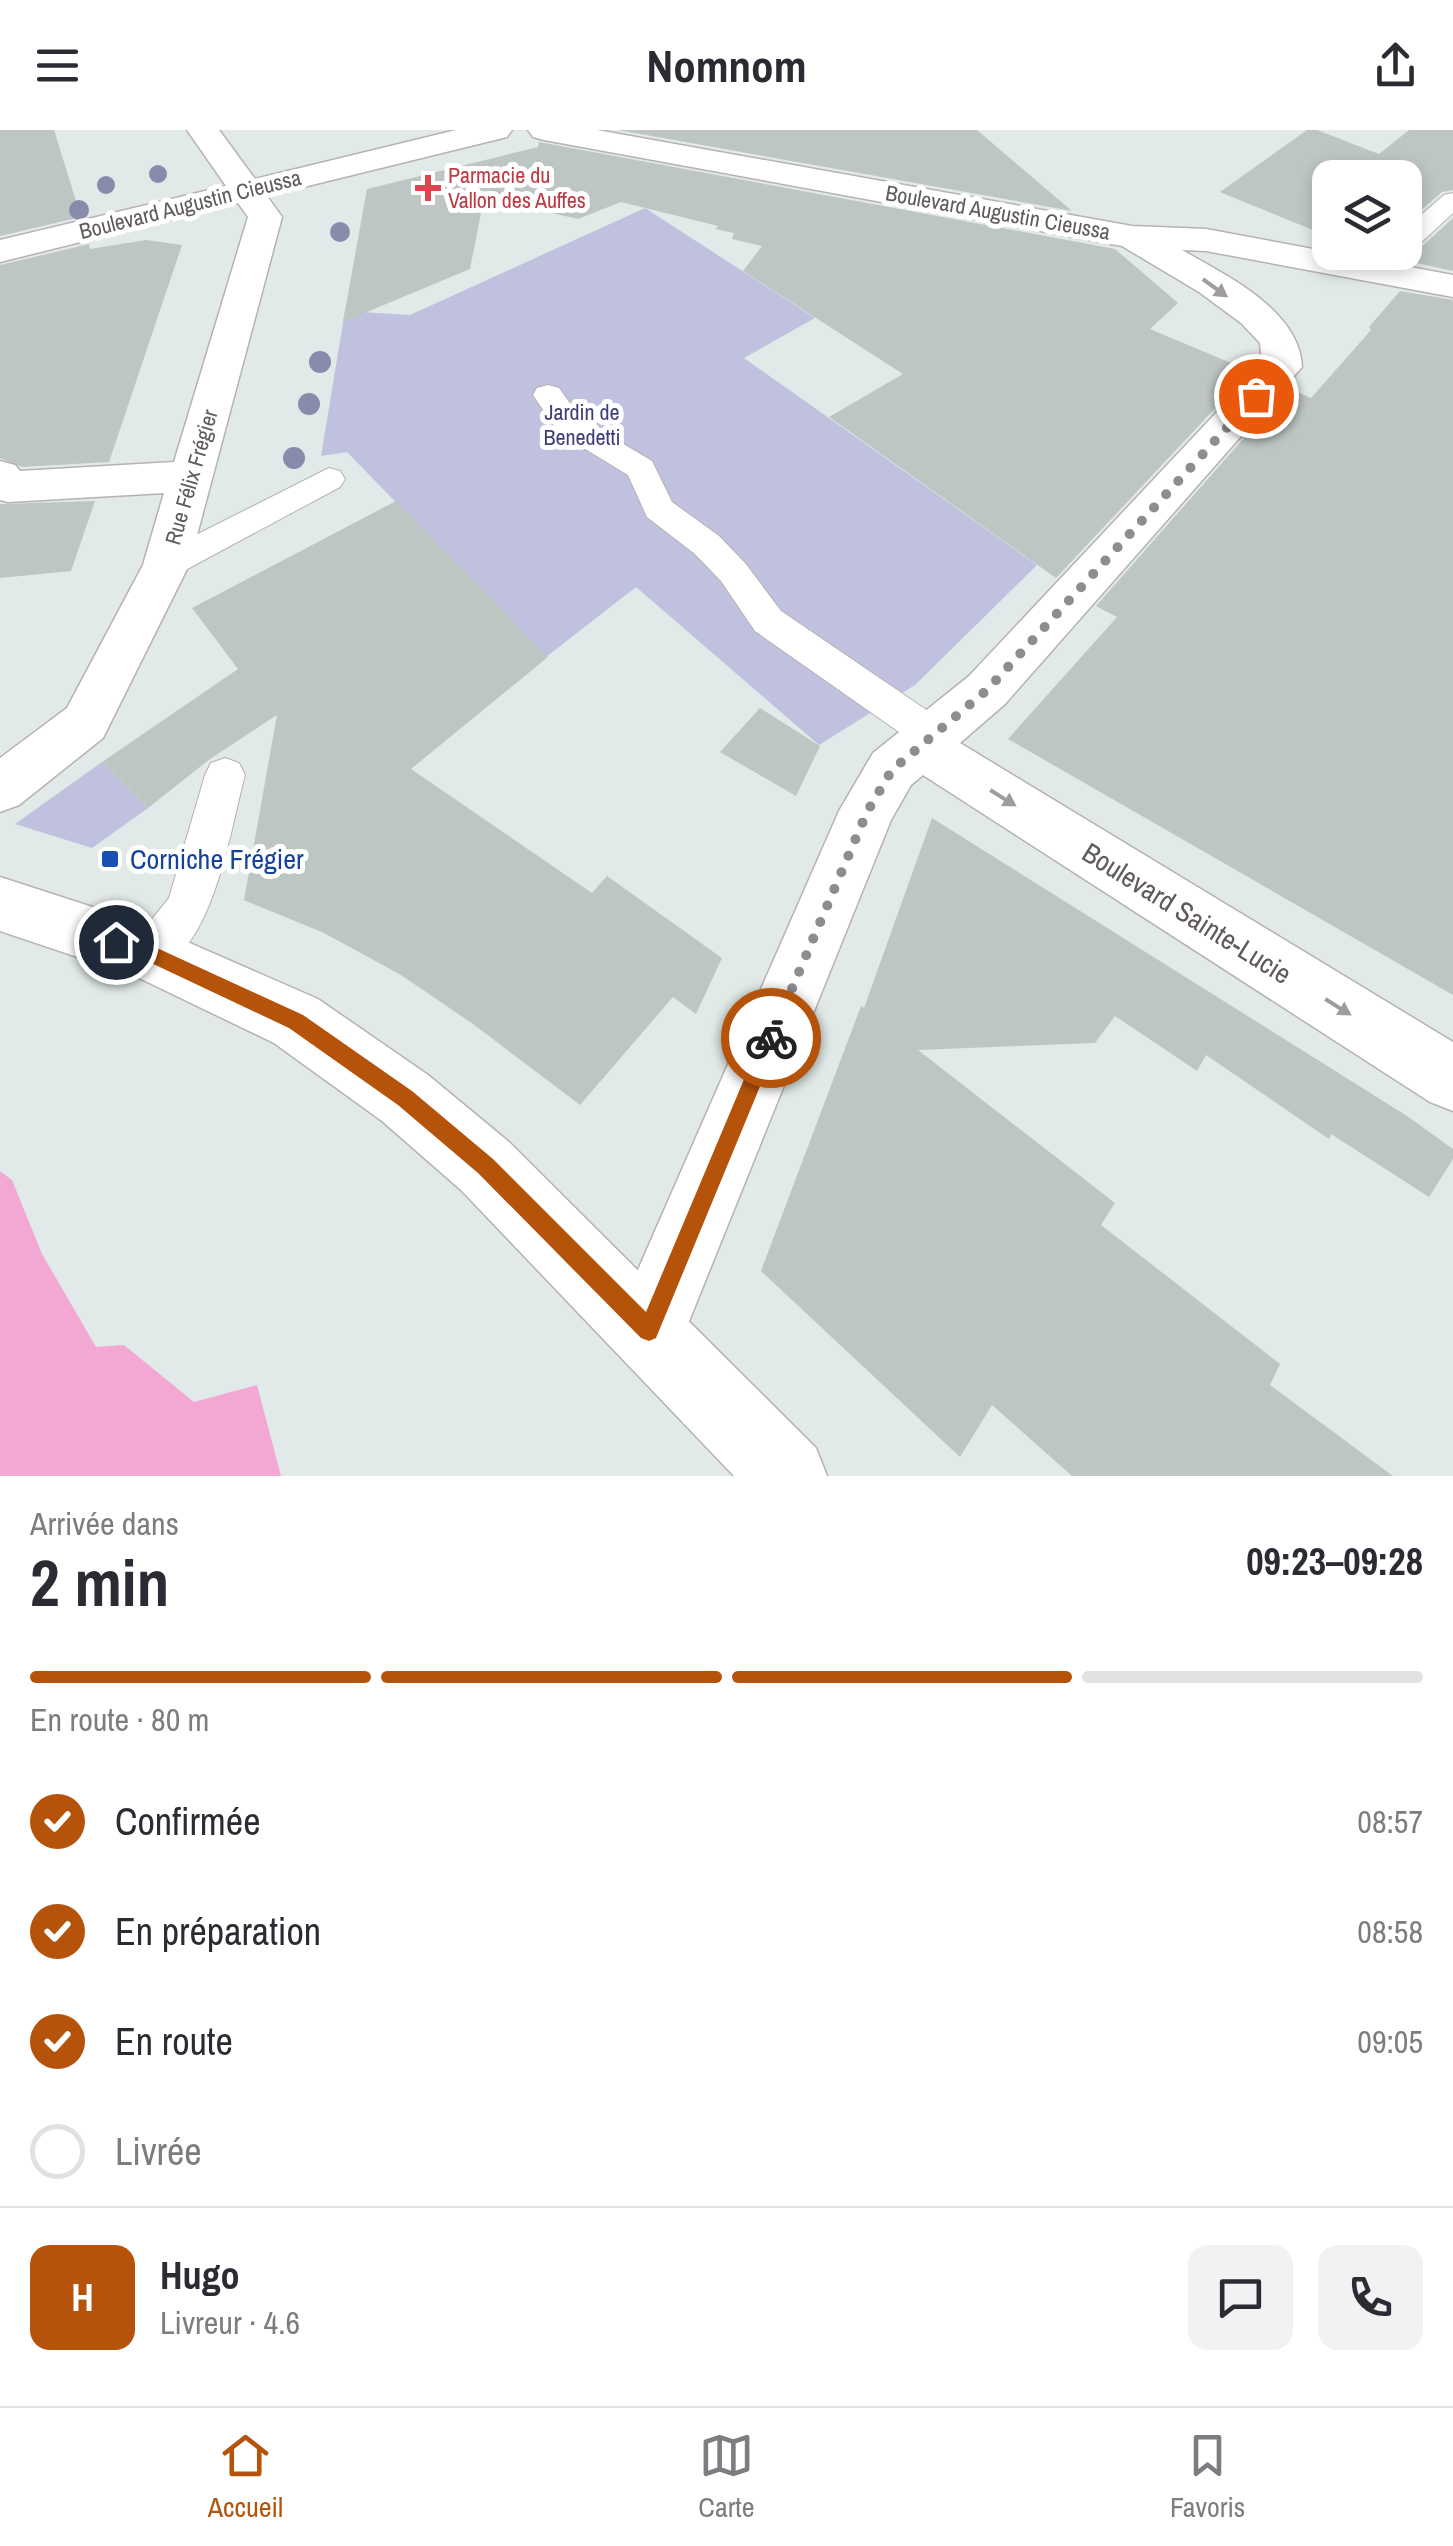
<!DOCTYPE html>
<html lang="fr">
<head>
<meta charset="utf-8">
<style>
  body { margin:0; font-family:"Archivo Narrow",sans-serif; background:#f2f2f3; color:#2b2b33; height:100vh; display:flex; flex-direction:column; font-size:38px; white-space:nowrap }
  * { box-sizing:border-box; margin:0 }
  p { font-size:32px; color:#7c7c81 }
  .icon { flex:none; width:55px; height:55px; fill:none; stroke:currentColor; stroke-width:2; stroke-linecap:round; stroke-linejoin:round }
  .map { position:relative; height:1346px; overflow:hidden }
  .details { display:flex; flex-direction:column; background:#fff; flex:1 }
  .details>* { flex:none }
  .tools { position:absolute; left:1312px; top:30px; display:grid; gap:20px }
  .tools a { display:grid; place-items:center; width:110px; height:110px; border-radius:20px; background:#fff; box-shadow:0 5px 15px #0003; font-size:50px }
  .pin { position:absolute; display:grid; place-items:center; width:85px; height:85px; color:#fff; margin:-42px; border:5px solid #fff; border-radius:50%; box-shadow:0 2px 10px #0007 }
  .courier { position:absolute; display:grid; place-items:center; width:100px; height:100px; margin:-50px; border:8px solid #b45309; border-radius:50%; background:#fff; color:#222; box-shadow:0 2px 12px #0007 }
  .summary em { font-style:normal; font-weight:800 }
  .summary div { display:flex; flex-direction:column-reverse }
  .summary { display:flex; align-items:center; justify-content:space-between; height:170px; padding:0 30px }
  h1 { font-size:65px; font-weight:800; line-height:75px }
  .bar { display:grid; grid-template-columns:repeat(4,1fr); gap:15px 10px; align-content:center; height:120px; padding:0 30px }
  .bar i { height:12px; border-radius:8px; background:#e1e1e2 }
  .bar .current { background:#b45309 }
  .bar p { grid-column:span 4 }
  .line { display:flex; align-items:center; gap:25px; padding:0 30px; border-top:2px solid #e1e1e2 }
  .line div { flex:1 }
  .round { display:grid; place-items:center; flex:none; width:105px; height:105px; border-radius:20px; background:#f2f2f3 }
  ol { padding:0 30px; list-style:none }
  li { display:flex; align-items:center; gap:30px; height:110px }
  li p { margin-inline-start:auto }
  li .icon { padding:10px; border-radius:50%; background:#b45309; color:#fff; stroke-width:4 }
  li:last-child { color:#7c7c81 }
  li i { width:55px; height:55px; border:5px solid #e1e1e2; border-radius:50% }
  header { display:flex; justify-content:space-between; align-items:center; height:130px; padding:0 30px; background:#fff; font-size:45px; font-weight:800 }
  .tab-bar { display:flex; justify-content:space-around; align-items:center; height:140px; border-top:2px solid #e1e1e2; background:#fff; font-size:28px; color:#7c7c81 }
  .tab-bar a { display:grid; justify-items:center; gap:5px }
  .tab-bar .current { color:#b45309 }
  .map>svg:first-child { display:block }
  .green { fill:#c0c1df }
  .water { fill:#f3a8d4 }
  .building { fill:#bec6c3 }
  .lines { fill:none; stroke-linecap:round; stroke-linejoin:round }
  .service-casing { stroke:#b7b1b3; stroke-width:2 }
  .minor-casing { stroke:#b7b1b3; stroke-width:3 }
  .secondary-casing { stroke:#b7b1b3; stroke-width:3 }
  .service { fill:#fff; fill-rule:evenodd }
  .minor { fill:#fff; fill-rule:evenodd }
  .secondary { fill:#fff; fill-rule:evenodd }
  .tree { fill:#888bac }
  .oneway { fill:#a09c9e }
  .route { fill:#b45309 }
  .done { stroke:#8d8c8e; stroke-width:10; stroke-dasharray:0 18 }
  .health-dot { fill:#e0444e; stroke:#fff; stroke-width:4 }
  .transit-dot { fill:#1a4fb4; stroke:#fff; stroke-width:4 }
  .labels { text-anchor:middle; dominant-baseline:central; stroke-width:10; stroke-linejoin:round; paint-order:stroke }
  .far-health-label { font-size:22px; fill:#be3a42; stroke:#fff; text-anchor:start }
  .far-street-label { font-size:22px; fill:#605a5d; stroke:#fff }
  .far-park-label { font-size:22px; fill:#3f3e7b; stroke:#fff }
  .transit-label { font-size:28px; fill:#164399; stroke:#fff; text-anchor:start }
  .street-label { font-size:28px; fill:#605a5d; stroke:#fff }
</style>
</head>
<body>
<header><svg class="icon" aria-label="menu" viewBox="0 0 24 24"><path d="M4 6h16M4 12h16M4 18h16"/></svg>Nomnom<svg class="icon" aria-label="share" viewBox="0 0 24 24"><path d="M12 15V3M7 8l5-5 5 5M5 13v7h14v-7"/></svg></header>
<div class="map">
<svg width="1453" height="1346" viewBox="0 0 1453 1346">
  <rect width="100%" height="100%" fill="#e1eae8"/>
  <g class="green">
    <polygon points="645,78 815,188 744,228 1037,435 915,555 819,615 636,457 546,527 347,322 321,326 345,181 410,185"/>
    <polygon points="102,632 148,678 92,718 15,694"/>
  </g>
  <polygon class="water" points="0,1041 12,1050 42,1124 96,1217 124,1215 194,1272 257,1255 281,1346 0,1346"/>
  <g class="building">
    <polygon points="0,0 54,0 81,87 0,106"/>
    <polygon points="618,0 977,0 1072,81"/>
    <polygon points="1307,0 1317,0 1379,24 1409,0 1453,0 1453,60 1442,62 1405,94 1405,48 1330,48 1330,107 1220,62"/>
    <polygon points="539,12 1115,119 1178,173 1150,199 1250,241 1056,448 829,287 903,244 743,141 762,116 732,109 734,103 715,99 718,96 621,72 578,89 484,68 470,139 343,192 367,59 538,17"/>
    <polygon points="1453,88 1453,141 1367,122 1415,123"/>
    <polygon points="146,110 182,115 109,332 22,337 0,328 0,135 89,114 90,119"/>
    <polygon points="1400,161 1453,170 1453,865 1008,609 1117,487 1096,476 1288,258 1311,268 1371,200 1369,197"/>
    <polygon points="95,371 71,441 0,448 0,374"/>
    <polygon points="396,371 548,527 411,639 592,763 607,746 722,828 696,884 673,867 580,975 473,894 401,845 324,803 244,770 277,585 210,629 148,678 102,632 238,539 192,478"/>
    <polygon points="760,578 820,616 796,666 720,622"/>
    <polygon points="932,688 1407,986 1453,1019 1453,1029 1429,1067 1331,1004 1329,1009 1206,925 1197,941 1115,886 1095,913 918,920 1115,1073 1101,1095 1280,1234 1270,1255 1393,1346 1072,1346 992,1275 960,1327 761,1141 861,876 864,878"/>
  </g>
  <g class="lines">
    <defs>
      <g id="service">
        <polygon points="1453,63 1453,83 1414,119 1405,121 1405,99 1444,65"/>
        <polygon points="548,255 559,258 581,289 652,331 672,372 719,406 745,433 781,481 947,594 952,605 947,616 933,621 919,616 755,501 721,451 695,424 647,387 628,345 559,303 533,265 537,258"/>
        <polygon points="329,338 340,341 345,349 340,357 178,444 166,447 154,444 149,435 154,426"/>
        <path d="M225,628L239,633L245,645C229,704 214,820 151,845L136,839L129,824L136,809L169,768L205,645L211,633Z"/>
      </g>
      <g id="minor">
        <polygon points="187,0 219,0 255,49 456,0 512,0 507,7 267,66 282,87 189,435 103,608 19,675 0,682 0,628 67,578 143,435 164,363 8,372 0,370 0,331 15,335 20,341 174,332 248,87 238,73 0,132 0,110 226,56"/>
        <path d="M528,0H597L1132,96L1206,99L1453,145V167L1206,121L1182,120C1225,145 1300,180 1302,237L1005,574L960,613L1453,912V981L1430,972L923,645L911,655L891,690L675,1226L649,1237L623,1226L612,1200L623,1174L839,681L873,623L969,546L1262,234L1260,213L1241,193L1199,162L1122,116L544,10L533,7Z"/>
      </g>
      <polygon id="secondary" points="0,747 151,796 318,869 428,945 509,1012 816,1318 827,1346 734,1346 461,1060 382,991 274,913 137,847 0,801"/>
    </defs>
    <use href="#service" class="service-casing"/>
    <use href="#minor" class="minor-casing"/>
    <use href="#secondary" class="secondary-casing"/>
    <use href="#service" class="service"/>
    <use href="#minor" class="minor"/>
    <use href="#secondary" class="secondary"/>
  </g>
  <g class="tree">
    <circle cx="158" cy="44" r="9"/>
    <circle cx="106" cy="55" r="9"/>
    <circle cx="79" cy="80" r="10"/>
    <circle cx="340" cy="102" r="10"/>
    <circle cx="320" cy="232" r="11"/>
    <circle cx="309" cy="274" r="11"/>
    <circle cx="294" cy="328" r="11"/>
  </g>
  <defs><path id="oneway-solid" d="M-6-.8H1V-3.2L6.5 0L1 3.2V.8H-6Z" transform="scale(2.5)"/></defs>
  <g class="oneway">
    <use href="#oneway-solid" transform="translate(1215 158) rotate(36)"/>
    <use href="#oneway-solid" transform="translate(1003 668) rotate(32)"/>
    <use href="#oneway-solid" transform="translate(1338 877) rotate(32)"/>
  </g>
  <polygon class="route" points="116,804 157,818 303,885 412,961 493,1029 646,1182 764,902 778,902 780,908 656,1208 649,1211 641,1208 478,1043 398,975 289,898 147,831 109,818 107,812"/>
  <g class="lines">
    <polyline class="done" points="771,908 867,682 892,640 987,560 1256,266"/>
  </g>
  <path class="health-dot" d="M423 43h10v10h10v10h-10v10h-10v-10h-10v-10h10z"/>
  <rect class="transit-dot" x="100" y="719" width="20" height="20" rx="5"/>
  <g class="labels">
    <g class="far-health-label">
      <text x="448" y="45">Parmacie du<tspan x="448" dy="25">Vallon des Auffes</tspan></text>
    </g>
    <g class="far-street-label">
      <text transform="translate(190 74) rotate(-14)">Boulevard Augustin Cieussa</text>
      <text transform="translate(998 82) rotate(10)">Boulevard Augustin Cieussa</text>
      <text transform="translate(191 347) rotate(-74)">Rue Félix Frégier</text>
    </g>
    <g class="far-park-label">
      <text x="582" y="282">Jardin de<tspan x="582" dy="25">Benedetti</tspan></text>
    </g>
    <g class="transit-label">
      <text x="130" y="729">Corniche Frégier</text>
    </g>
    <g class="street-label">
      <text transform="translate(1187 783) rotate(32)">Boulevard Sainte-Lucie</text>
    </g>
  </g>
</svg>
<div class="tools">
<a><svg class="icon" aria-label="layers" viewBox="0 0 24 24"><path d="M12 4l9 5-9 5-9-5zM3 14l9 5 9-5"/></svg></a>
</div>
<div class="pin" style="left:1256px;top:266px;background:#ea580c"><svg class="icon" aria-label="bag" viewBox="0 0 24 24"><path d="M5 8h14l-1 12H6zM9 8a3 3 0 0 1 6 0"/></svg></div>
<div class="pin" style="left:116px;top:812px;background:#1f2937"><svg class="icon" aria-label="home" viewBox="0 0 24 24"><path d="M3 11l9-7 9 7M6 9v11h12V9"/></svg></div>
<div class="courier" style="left:771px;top:908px"><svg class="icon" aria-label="bike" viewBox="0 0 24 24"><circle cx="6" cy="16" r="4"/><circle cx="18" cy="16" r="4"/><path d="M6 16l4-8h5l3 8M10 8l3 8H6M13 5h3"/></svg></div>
</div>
<section class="details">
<div class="summary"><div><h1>2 min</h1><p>Arrivée dans</p></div><em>09:23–09:28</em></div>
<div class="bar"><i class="current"></i><i class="current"></i><i class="current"></i><i></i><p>En route · 80 m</p></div>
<ol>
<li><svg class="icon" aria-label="check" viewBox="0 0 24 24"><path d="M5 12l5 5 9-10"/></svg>Confirmée<p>08:57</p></li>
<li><svg class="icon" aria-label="check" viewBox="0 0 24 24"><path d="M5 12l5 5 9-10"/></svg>En préparation<p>08:58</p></li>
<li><svg class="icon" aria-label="check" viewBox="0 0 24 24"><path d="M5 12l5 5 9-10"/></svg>En route<p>09:05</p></li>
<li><i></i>Livrée</li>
</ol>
<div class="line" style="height:180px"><b class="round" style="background:#b45309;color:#fff">H</b><div><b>Hugo</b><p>Livreur · 4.6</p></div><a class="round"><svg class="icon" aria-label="chat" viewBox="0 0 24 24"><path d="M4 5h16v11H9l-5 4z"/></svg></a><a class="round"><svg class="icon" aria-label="phone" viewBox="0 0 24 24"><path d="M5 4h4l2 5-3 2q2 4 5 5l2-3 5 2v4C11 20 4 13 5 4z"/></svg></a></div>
</section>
<nav class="tab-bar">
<a class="current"><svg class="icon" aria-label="home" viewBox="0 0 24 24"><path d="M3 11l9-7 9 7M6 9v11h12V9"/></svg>Accueil</a>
<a><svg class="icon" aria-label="map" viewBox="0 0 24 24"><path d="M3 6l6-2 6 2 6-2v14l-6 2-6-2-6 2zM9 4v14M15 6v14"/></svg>Carte</a>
<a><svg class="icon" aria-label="saved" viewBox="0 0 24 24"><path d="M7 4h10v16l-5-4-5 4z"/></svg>Favoris</a>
</nav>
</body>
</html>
